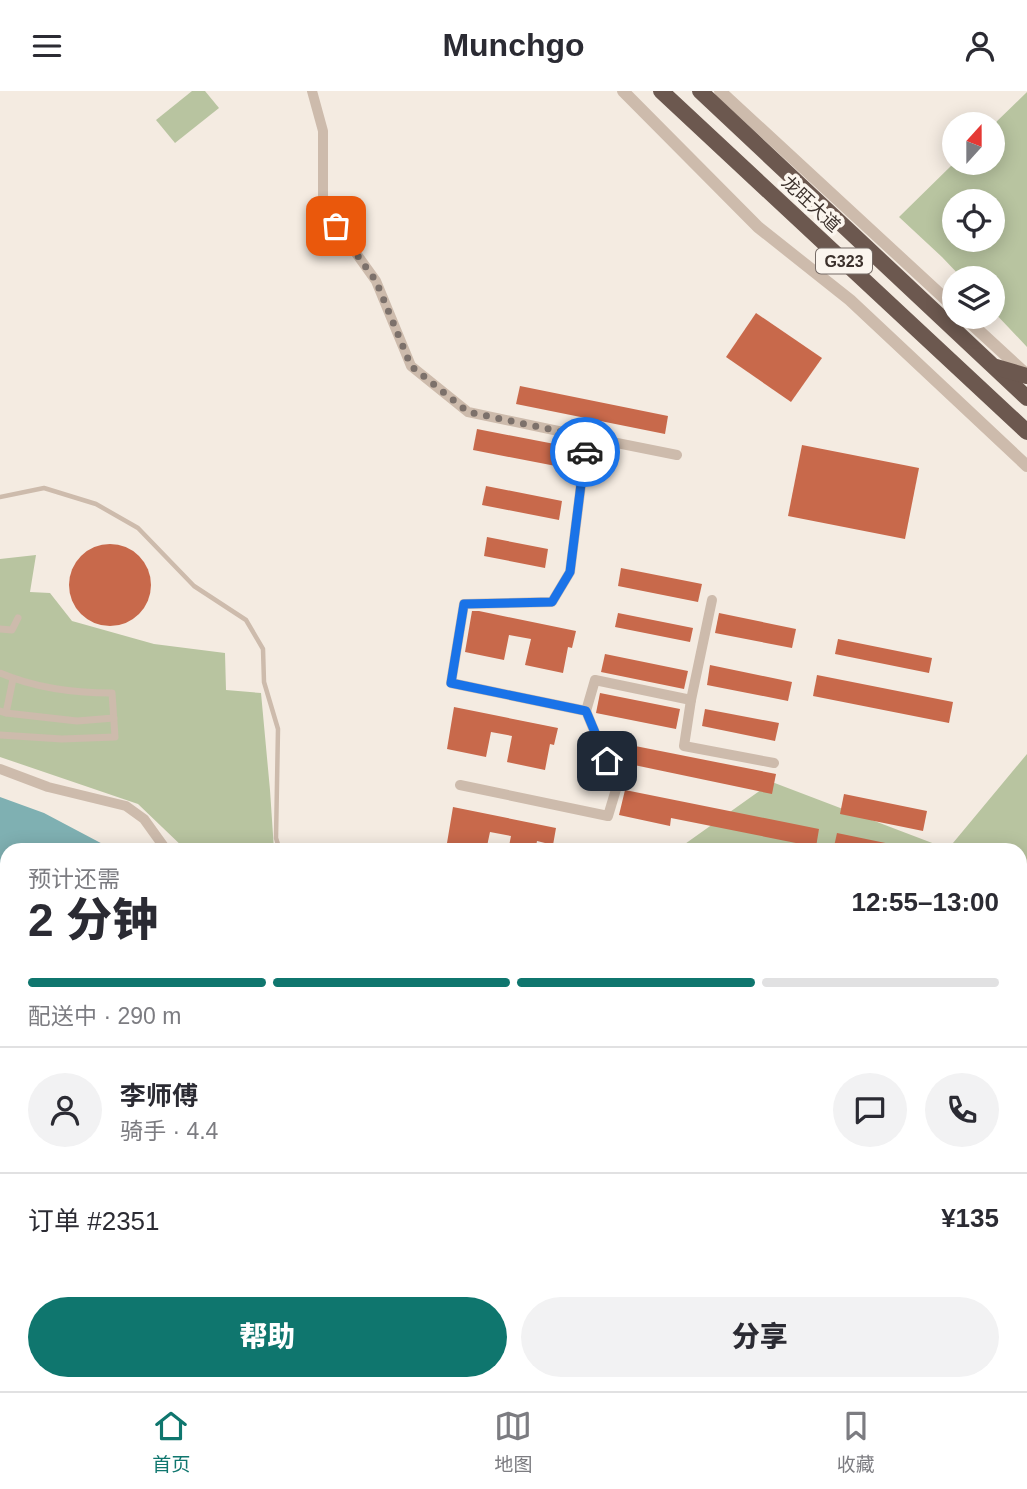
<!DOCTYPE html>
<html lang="zh">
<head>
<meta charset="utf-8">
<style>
  body { margin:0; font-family:Arial,"Noto Sans SC",sans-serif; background:#f2f2f3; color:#2b2b33; height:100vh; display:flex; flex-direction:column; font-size:26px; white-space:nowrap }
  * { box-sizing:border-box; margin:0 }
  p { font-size:23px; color:#7c7c81 }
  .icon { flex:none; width:38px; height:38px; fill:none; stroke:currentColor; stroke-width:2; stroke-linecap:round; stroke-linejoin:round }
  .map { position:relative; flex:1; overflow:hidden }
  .drawer { position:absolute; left:0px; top:752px; width:1027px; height:548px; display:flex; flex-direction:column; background:#fff; border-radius:21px 21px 0 0; box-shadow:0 4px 18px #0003 }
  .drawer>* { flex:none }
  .needle { width:46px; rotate:21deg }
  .buttons { position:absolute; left:942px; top:21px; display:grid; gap:14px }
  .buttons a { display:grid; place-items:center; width:63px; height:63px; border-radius:50%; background:#fff; box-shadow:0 4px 18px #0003; font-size:35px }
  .pin { position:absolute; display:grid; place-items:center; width:60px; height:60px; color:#fff; margin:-30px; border-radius:14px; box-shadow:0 4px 10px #0006 }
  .courier { position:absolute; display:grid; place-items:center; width:70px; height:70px; margin:-35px; border:5px solid #1a73e8; border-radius:50%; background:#fff; color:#222; box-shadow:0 2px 9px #0007 }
  .headline em { font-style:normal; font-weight:800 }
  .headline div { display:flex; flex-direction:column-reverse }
  .headline { display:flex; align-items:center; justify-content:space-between; height:119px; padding:0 28px }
  h1 { font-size:46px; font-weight:800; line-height:52px }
  .bar { display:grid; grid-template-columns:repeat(4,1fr); gap:10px 7px; align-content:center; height:84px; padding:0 28px }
  .bar i { height:9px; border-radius:5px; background:#e1e1e2 }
  .bar .active { background:#0f766e }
  .bar p { grid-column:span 4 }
  .line { display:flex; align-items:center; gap:18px; padding:0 28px; border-top:2px solid #e1e1e2 }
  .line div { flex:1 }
  .round { display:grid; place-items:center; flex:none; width:74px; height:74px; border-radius:37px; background:#f2f2f3 }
  .action { display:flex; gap:14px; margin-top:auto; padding:14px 28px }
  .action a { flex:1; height:80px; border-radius:42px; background:#0f766e; color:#fff; font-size:28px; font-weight:800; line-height:80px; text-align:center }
  .action a+a { background:#f2f2f3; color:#2b2b33 }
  header { display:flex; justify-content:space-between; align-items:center; height:91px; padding:0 28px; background:#fff; font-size:32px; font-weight:800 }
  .tabs { display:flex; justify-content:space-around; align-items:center; height:98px; border-top:2px solid #e1e1e2; background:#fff; font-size:19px; color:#7c7c81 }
  .tabs a { display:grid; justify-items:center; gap:4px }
  .tabs .active { color:#0f766e }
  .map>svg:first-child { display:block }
  .green { fill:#b8c4a0; fill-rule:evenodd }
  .water { fill:#7fb0b2 }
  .building { fill:#c8694b }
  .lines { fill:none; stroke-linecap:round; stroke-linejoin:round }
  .service { stroke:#cdbbac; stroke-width:4.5 }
  .pedestrian { stroke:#cdbbac; stroke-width:7 }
  .minor { stroke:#cdbbac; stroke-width:10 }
  .tertiary { stroke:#cdbbac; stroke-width:12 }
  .trunk { stroke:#6c584f; stroke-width:16 }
  .done { stroke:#7c716b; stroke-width:7; stroke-dasharray:0 12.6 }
  .route { stroke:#1a73e8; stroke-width:9 }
  .labels { text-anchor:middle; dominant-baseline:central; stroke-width:7; stroke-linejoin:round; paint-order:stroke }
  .shield { fill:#fbf5ee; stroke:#756b66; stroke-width:2 }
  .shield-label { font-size:16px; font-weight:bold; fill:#3b302b }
  .street-label { font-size:18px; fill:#3b302b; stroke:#fbf5ee }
</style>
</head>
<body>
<header><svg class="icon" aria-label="menu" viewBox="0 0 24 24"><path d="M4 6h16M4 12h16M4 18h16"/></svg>Munchgo<svg class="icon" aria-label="person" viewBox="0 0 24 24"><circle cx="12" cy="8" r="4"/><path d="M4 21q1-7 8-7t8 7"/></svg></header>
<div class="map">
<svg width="1027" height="1300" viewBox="0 0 1027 1300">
  <rect width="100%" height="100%" fill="#f4ebe1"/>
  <g class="green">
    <polygon points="192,0 205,0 219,17 175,52 156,29"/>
    <path d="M1027,1V256L992,219V187H962L942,166L899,126L954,72H992V35ZM992,110V149H954V110Z"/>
    <polygon points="36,464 30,501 50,502 72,530 154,553 225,562 226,599 261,602 270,699 274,759 186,759 138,713 0,666 0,468"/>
    <polygon points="1027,663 1027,1300 821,1300 822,1293 1020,1293 1020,760 675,760 772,691 948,758"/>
    <polygon points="0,995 7,998 7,1293 561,1293 569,1300 0,1300"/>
  </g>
  <g class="water">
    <polygon points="0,706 44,722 114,759 7,760 7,888 0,882"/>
    <polygon points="1027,849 1027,1159 1020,1158 1020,851"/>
    <rect x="0" y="934" width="7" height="125"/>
    <polygon points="1027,1252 1027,1300 979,1300 990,1293 1020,1293 1020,1261"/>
  </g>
  <g class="building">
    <polygon points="756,222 822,267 791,311 726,266"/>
    <polygon points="520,295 668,325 665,343 516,313"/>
    <polygon points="477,338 565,355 561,376 473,359"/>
    <polygon points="802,354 919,377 905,448 788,425"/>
    <polygon points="486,395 562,410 559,429 482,414"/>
    <polygon points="487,446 548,458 545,477 484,465"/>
    <circle cx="110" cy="494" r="41"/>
    <polygon points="621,477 702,493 698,511 618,495"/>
    <polygon points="472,520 479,520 576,540 572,557 568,556 563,582 525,574 531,548 509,544 504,569 465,561"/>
    <polygon points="618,522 693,537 690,551 615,536"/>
    <polygon points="719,522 796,538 792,557 715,542"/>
    <polygon points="838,548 932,567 929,582 835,563"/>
    <polygon points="605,563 688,580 684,598 601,581"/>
    <polygon points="710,574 792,591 788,610 707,594"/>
    <polygon points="817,584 953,611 949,632 813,605"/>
    <polygon points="600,602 680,618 676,638 596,622"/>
    <polygon points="454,616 558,637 554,654 550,653 545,679 507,671 512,645 491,641 486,666 447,658"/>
    <polygon points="705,618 779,632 775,650 702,635"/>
    <polygon points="610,650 776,683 772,703 615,670 609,656"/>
    <polygon points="625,699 819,738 816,756 671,727 670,735 619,724"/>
    <polygon points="844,703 927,720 923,740 840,723"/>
    <polygon points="453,716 556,737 553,754 537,750 535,760 508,760 511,745 490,741 486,760 455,760 446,758"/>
    <polygon points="837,742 900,755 899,760 833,760"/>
  </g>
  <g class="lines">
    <polyline class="service" points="0,406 44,397 96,413 138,437 194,495 246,529 263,558 264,591 278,638 276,747 280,760"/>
    <g class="pedestrian">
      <polyline points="0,538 12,539 18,527"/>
      <path d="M0,582C35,597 74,602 112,602L115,646L62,648L0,644"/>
      <polyline points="0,620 6,622 13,588"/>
      <polyline points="6,622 77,630 114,627"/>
    </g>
    <g class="minor">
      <polyline points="312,0 323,40 323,116 376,190 411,275 468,321 587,346"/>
      <polyline points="691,609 684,655 774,672"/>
      <polyline points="586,620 595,589 691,609 712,509"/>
      <polyline points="0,678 48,696 126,715 144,728 167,760"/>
      <polyline points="460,694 608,725 617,695 586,620 451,592 464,513 552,511 570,481 587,346 677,364"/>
      <polyline points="1020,819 1027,810"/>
      <polyline points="0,1144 7,1145"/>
      <polyline points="0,1233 7,1232"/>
      <polyline points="0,1285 7,1292"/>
      <polyline points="243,1293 279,1300"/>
      <polyline points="16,1300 17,1293"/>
    </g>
    <g class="tertiary">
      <polyline points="623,0 758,136 850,209 1027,375"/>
      <polyline points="720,0 954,216"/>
      <polyline points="964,226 1027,284"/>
    </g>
    <g class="trunk">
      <polyline points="661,0 1027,341"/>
      <polyline points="700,0 1027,307"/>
      <polyline points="996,276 1027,285"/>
    </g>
  </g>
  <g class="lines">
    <polyline class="done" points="336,135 376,190 411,275 468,321 587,346 585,361"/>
    <polyline class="route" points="585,361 570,481 552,511 464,513 451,592 586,620 607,670"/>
  </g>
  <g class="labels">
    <rect class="shield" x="816" y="157.5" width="56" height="25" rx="5"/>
    <g class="shield-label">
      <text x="844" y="170">G323</text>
    </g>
    <g class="street-label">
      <text transform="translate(811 113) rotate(43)">龙旺大道</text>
    </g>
  </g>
</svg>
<div class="buttons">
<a><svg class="needle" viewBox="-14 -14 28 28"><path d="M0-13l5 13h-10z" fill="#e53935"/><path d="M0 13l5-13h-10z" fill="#7c7c81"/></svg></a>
<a><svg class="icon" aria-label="locate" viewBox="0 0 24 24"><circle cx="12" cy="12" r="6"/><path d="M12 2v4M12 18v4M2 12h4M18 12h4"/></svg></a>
<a><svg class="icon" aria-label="layers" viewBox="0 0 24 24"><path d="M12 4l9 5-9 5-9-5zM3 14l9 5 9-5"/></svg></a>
</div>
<div class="pin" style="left:336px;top:135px;background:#ea580c"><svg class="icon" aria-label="bag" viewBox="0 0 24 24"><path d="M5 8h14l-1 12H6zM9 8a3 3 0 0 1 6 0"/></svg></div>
<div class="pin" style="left:607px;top:670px;background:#1f2937"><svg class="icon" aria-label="home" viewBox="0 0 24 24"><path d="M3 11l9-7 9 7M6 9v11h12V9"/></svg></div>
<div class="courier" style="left:585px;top:361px"><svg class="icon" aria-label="car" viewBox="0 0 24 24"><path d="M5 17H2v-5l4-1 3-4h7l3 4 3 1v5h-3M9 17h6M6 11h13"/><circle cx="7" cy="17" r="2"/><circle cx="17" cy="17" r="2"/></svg></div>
<section class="drawer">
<div class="headline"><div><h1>2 分钟</h1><p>预计还需</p></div><em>12:55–13:00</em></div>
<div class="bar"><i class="active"></i><i class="active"></i><i class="active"></i><i></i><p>配送中 · 290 m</p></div>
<div class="line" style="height:126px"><a class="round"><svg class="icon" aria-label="person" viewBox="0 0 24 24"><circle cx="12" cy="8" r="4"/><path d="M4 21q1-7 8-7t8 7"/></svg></a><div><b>李师傅</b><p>骑手 · 4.4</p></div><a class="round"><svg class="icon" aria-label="chat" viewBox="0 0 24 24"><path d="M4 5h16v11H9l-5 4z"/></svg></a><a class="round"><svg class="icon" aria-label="phone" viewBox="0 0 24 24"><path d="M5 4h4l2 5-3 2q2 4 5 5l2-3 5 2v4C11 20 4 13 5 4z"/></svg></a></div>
<div class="line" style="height:91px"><div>订单 #2351</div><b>¥135</b></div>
<div class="action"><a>帮助</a><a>分享</a></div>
</section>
</div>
<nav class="tabs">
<a class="active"><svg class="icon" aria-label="home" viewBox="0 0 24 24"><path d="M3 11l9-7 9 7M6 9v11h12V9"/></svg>首页</a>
<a><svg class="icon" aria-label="map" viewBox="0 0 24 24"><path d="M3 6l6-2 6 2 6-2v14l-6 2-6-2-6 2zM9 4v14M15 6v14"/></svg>地图</a>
<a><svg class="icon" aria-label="saved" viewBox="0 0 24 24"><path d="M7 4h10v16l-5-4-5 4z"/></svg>收藏</a>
</nav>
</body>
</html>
